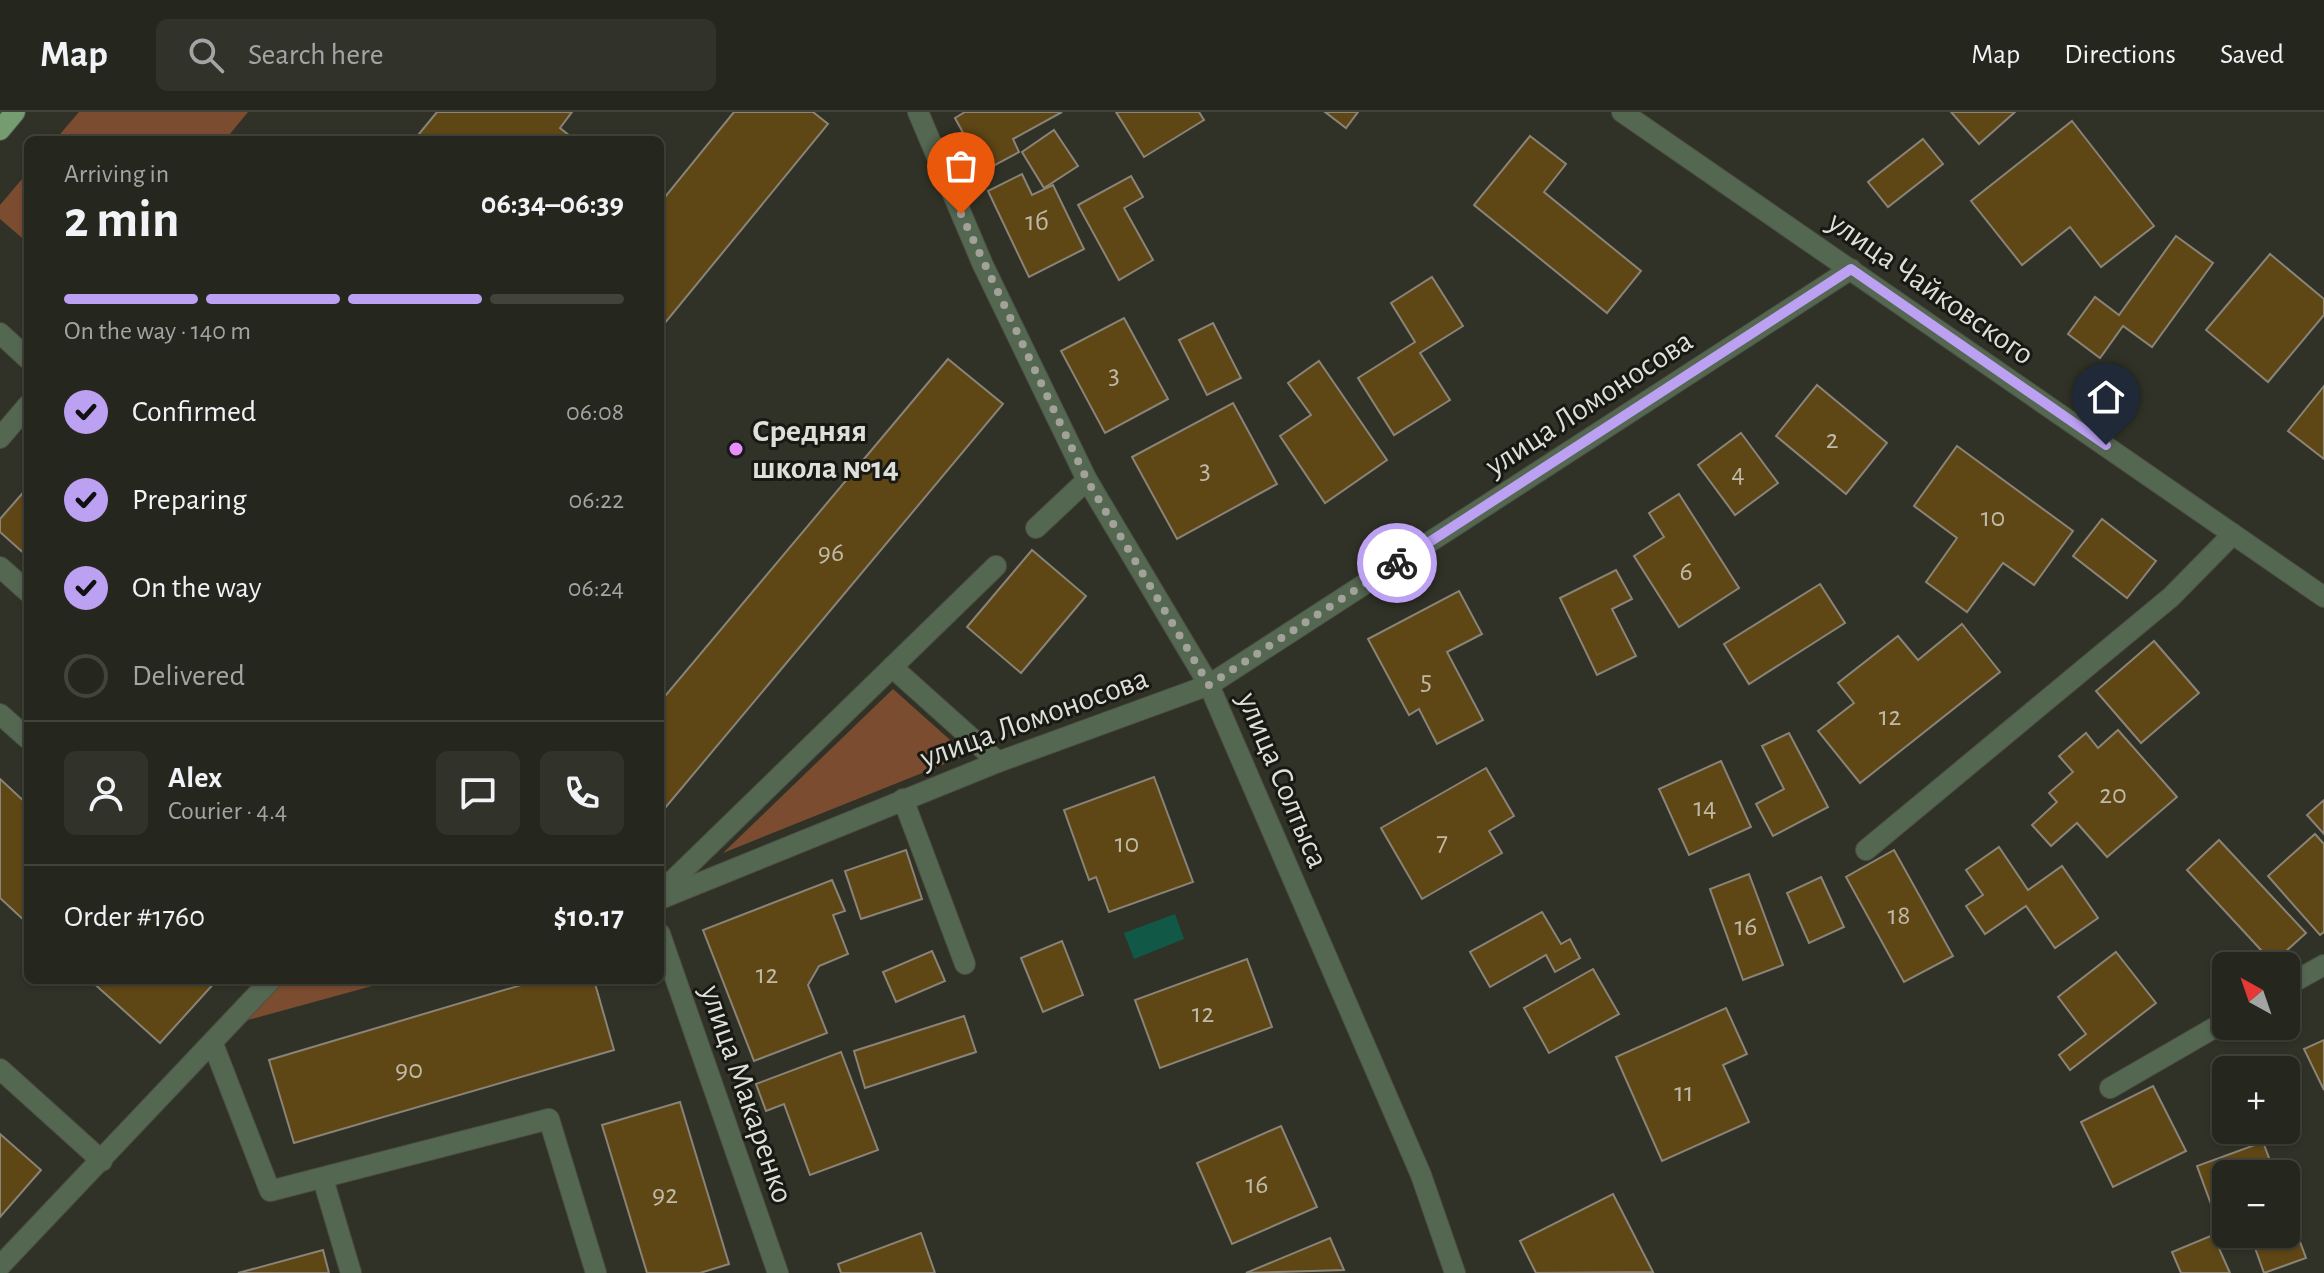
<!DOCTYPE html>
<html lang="en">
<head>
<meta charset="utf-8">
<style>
  body { margin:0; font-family:"Alegreya Sans",sans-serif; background:#31322a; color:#f1f3f6; height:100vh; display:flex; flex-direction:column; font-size:30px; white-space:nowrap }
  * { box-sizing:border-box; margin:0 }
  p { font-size:26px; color:#a3a5a4 }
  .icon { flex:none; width:44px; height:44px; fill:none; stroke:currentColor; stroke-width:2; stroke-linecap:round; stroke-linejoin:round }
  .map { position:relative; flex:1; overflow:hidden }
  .drawer { position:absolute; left:24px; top:24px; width:640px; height:848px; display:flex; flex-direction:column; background:#25261d; border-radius:12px; box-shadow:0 2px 6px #0004,0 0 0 2px #42433b }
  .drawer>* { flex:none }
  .needle { width:52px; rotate:320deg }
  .controls { position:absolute; left:2212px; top:840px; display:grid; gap:16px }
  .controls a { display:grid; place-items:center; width:88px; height:88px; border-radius:12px; background:#25261d; box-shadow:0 2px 6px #0004,0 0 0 2px #42433b; font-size:40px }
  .pin { position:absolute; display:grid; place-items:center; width:68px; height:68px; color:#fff; margin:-82px -34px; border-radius:50% 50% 50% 0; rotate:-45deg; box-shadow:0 0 8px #0007 }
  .pin .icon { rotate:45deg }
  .courier { position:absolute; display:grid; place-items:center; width:80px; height:80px; margin:-40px; border:6px solid #bca0f2; border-radius:50%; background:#fff; color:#222; box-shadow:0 2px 10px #0007 }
  .summary em { font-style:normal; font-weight:600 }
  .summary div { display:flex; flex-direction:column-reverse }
  .summary { display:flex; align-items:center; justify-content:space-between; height:136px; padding:0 40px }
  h1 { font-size:52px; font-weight:600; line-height:60px }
  .bar { display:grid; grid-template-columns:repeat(4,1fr); gap:12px 8px; align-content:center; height:96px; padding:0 40px }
  .bar i { height:10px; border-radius:6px; background:#42433b }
  .bar .current { background:#bca0f2 }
  .bar p { grid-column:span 4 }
  .line { display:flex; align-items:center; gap:20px; padding:0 40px; border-top:2px solid #42433b }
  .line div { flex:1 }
  .round { display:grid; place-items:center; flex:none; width:84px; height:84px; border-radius:12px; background:#31322a }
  ol { padding:0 40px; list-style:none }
  li { display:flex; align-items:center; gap:24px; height:88px }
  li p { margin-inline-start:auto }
  li .icon { padding:8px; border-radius:50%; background:#bca0f2; color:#111; stroke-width:4 }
  li:last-child { color:#a3a5a4 }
  li i { width:44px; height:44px; border:4px solid #42433b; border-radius:50% }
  header { display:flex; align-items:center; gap:48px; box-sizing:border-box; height:112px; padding:0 40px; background:#25261d; border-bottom:2px solid #42433b }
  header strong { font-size:38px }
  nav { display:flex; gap:44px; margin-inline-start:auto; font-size:28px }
  .search { width:560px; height:72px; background:#31322a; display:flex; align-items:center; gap:20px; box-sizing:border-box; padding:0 28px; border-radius:12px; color:#a3a5a4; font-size:30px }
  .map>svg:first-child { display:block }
  .green { fill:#7b4c30 }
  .water { fill:#125847 }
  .building { fill:#5f4615; stroke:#8a8378; stroke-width:2 }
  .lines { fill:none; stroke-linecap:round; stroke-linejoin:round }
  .lane-casing { stroke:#4d4e43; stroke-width:22 }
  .street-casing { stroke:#4d4e43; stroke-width:22 }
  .primary-casing { stroke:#4d4e43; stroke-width:22 }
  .lane { stroke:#546751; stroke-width:20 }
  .street { stroke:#546751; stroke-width:20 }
  .primary { stroke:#759c70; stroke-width:20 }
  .done { stroke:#a2a29b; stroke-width:8; stroke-dasharray:0 14.4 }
  .route { stroke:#bca0f2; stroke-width:10 }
  .poi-dot { fill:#e88eff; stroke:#191914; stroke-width:3 }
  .labels { text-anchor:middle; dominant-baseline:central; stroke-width:6; stroke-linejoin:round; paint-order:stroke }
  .number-label { font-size:28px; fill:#bfb9a8 }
  .street-label { font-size:32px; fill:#dfdfd9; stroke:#191914 }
  .poi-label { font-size:32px; font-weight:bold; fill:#dfdfd9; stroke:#191914; text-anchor:start }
</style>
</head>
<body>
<header>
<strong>Map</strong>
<div class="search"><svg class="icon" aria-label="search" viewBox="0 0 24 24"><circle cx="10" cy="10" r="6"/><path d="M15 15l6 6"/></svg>Search here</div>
<nav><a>Map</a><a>Directions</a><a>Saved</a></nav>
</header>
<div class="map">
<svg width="2324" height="1161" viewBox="0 0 2324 1161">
  <rect width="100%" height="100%" fill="#313227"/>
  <g class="green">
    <polygon points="79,0 248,0 225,28 166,28 161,24 158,28 55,28"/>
    <polygon points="28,60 28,131 0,107 0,93"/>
    <polygon points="893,577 967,643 723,741"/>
    <polygon points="271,868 394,868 230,913"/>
  </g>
  <polygon class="water" points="1175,802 1184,827 1134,847 1124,821"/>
  <g class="building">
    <polygon points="437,0 572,0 560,16 575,28 414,28"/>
    <polygon points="734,0 813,0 828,12 660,217 660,91"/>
    <polygon points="965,0 1062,0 1013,27 1019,40 984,59 955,6"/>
    <polygon points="1116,0 1199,0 1204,8 1144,45"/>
    <polygon points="1325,0 1358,0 1346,16"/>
    <polygon points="1951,0 2015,0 1979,32"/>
    <polygon points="2072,9 2154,114 2101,155 2070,115 2022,153 1971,89"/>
    <polygon points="1054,18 1078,54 1044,76 1022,40"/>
    <polygon points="1530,24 1566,52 1544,80 1641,159 1607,201 1474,93"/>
    <polygon points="1923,27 1943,52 1888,95 1868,70"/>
    <polygon points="1022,62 1032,83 1053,73 1084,137 1029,165 988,79"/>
    <polygon points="1131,64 1143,85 1124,96 1153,148 1119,168 1078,93"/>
    <polygon points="2176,124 2213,151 2152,235 2123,214 2100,246 2068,222 2095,185 2119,203"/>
    <polygon points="2270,142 2324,187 2324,203 2268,270 2206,218"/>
    <polygon points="1432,165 1463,214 1420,241 1450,288 1394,323 1358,266 1415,230 1391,191"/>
    <polygon points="1124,206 1168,287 1105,321 1061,239"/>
    <polygon points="1213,211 1241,266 1207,283 1179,228"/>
    <polygon points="948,247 1003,292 660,702 660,590"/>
    <polygon points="1319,249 1387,348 1325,391 1280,324 1311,303 1288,271"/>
    <polygon points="1817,273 1887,331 1846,382 1776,324"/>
    <polygon points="2324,274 2324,347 2288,319"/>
    <polygon points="1233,291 1277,372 1177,427 1132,345"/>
    <polygon points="1741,321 1778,371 1735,403 1698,353"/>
    <polygon points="1957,334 2073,419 2034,473 2003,451 1967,500 1926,470 1957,426 1914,394"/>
    <polygon points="28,375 28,445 0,420 0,407"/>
    <polygon points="1679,382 1739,476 1679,515 1634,444 1664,425 1649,401"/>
    <polygon points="2102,407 2156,449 2127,486 2073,444"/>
    <polygon points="1032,438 1086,484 1021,561 967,515"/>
    <polygon points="1616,458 1632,487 1612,497 1636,544 1597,563 1560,486"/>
    <polygon points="1820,472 1845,511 1749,572 1724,532"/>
    <polygon points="1459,479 1482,522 1447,540 1483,608 1437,632 1419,597 1409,603 1368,527"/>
    <polygon points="1962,512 2000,560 1860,671 1818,619 1854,591 1838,571 1898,524 1918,548"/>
    <polygon points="2154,529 2199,581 2141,631 2096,579"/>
    <polygon points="2118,618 2177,685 2107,745 2077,711 2051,734 2032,713 2057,690 2049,681 2073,660 2059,644 2086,621 2098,636"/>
    <polygon points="1789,621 1828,695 1773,724 1756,692 1784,677 1762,634"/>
    <polygon points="1721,649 1751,715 1689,743 1659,677"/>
    <polygon points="1486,656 1514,704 1489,719 1502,741 1422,787 1381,716"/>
    <polygon points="1154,665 1193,770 1109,800 1096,765 1089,768 1064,698"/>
    <polygon points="0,667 28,693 28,812 0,786"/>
    <polygon points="2324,688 2324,722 2307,703"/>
    <polygon points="2315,722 2324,732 2324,820 2320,823 2268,764"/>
    <polygon points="2219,728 2306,821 2273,851 2187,758"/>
    <polygon points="1999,735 2028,778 2062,754 2098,806 2055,836 2026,794 1985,822 1966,794 1983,783 1966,758"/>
    <polygon points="906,738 922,787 861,807 845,759"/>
    <polygon points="1894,738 1953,844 1904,870 1846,765"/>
    <polygon points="1749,762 1783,853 1743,868 1710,777"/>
    <polygon points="1821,765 1844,815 1809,831 1787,781"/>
    <polygon points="832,768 845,799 833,803 848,842 819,854 808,873 827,921 754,949 703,818"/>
    <polygon points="1542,800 1561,832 1570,827 1580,846 1555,860 1546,843 1490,875 1470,840"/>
    <polygon points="1062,829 1083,883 1043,900 1021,846"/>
    <polygon points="932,839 945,869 896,890 883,860"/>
    <polygon points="2116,840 2156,891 2070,958 2059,943 2086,922 2058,885"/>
    <polygon points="1247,847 1272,915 1160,956 1135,888"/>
    <polygon points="1593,857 1619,902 1549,941 1524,896"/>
    <polygon points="90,868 217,868 160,931"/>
    <polygon points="538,868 594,868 614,938 294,1031 269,948"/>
    <polygon points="1726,896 1747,942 1723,953 1749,1010 1662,1049 1616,945"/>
    <polygon points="964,904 976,940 865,976 854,939"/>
    <polygon points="2324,928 2324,978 2304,937"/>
    <polygon points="841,940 878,1038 810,1063 784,992 766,999 756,972"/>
    <polygon points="2153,974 2186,1039 2113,1075 2081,1010"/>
    <polygon points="680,990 729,1152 700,1161 647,1161 602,1013"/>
    <polygon points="1281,1014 1317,1095 1232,1132 1197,1051"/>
    <polygon points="0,1022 41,1058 0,1105"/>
    <polygon points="2263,1030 2275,1062 2226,1062 2226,1098 2215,1103 2197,1054"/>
    <polygon points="1613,1082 1653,1160 1536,1161 1520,1129"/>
    <polygon points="2286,1092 2306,1146 2264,1161 2250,1122 2286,1122"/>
    <polygon points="921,1121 935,1161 841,1161 838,1152"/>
    <polygon points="2213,1123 2230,1161 2181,1161 2172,1140"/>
    <polygon points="1330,1126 1344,1158 1246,1161"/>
    <polygon points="323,1138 329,1161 238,1161"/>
  </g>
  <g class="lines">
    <defs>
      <g id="lane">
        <polyline points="0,326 28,293"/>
        <polyline points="1036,416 1087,368"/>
        <polyline points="0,455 28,480"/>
        <polyline points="892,555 998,650"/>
        <polyline points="0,602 28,627"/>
        <polyline points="903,687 965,852"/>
        <polyline points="1866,738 2171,485 2233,422"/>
        <polyline points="660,781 996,454"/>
        <polyline points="2286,874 2324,853"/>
        <polyline points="213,932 270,1079 549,1007 596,1161"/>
        <polyline points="0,957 102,1049"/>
        <polyline points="2110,976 2226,909"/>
        <polyline points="323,1067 351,1161"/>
        <polyline points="0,1154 271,868"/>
      </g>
      <g id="street">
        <polyline points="918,0 983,153 1087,368 1209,573 1421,1063 1455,1161"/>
        <polyline points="1622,0 2324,485"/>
        <polyline points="0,221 28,247"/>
        <polyline points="660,787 998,650 1209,573 1851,157"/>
        <polyline points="660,822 778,1161"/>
      </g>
      <polyline id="primary" points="0,18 15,0"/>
    </defs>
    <use href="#lane" class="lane-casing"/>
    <use href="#street" class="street-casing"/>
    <use href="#primary" class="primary-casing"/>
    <use href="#lane" class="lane"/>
    <use href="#street" class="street"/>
    <use href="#primary" class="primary"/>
  </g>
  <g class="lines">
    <polyline class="done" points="961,102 1087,368 1209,573 1397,451"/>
    <polyline class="route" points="1397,451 1851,157 2106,333"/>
  </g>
  <circle class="poi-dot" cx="736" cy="337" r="8"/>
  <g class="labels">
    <g class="number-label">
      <text x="1037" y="110">1б</text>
      <text x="1114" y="263">3</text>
      <text x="1832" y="328">2</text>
      <text x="1205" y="358">3</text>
      <text x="1738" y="362">4</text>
      <text x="1993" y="406">10</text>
      <text x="831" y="441">96</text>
      <text x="1686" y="460">6</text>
      <text x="1426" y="569">5</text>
      <text x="1890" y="605">12</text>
      <text x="2113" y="683">20</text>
      <text x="1705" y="696">14</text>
      <text x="1442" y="730">7</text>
      <text x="1127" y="732">10</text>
      <text x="1899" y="804">18</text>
      <text x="1746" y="815">16</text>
      <text x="767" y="863">12</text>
      <text x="1203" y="902">12</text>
      <text x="409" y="958">90</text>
      <text x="1684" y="981">11</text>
      <text x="1257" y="1073">16</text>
      <text x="665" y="1083">92</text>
    </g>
    <g class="street-label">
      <text transform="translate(1931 176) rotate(35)">улица Чайковского</text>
      <text transform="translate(1589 291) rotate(-33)">улица Ломоносова</text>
      <text transform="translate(1034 606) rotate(-20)">улица Ломоносова</text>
      <text transform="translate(1283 668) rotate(67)">улица Солтыса</text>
      <text transform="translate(747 982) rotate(71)">улица Макаренко</text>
    </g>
    <g class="poi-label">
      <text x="752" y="319">Средняя<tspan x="752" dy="37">школа №14</tspan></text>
    </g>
  </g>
</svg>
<div class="controls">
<a><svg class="needle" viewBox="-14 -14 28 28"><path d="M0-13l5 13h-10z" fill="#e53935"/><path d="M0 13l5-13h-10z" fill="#a3a5a4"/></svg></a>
<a>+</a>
<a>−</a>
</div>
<div class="pin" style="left:961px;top:102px;background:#ea580c"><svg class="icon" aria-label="bag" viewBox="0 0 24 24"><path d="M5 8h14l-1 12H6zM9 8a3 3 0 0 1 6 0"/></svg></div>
<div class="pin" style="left:2106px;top:333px;background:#1f2937"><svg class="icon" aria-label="home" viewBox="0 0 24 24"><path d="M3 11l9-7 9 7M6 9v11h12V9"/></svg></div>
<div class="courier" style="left:1397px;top:451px"><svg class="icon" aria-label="bike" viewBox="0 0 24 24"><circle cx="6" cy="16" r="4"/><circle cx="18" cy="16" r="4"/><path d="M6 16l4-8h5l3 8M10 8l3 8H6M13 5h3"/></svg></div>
<section class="drawer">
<div class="summary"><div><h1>2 min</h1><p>Arriving in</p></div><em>06:34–06:39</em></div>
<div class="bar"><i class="current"></i><i class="current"></i><i class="current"></i><i></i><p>On the way · 140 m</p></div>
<ol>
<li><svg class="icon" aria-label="check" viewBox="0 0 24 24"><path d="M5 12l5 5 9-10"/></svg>Confirmed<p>06:08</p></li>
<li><svg class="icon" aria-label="check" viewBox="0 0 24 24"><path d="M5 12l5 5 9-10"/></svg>Preparing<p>06:22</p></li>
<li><svg class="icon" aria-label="check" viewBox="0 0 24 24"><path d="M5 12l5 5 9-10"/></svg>On the way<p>06:24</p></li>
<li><i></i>Delivered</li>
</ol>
<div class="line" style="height:144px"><a class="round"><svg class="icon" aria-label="person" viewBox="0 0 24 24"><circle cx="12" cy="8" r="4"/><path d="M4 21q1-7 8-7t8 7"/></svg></a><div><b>Alex</b><p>Courier · 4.4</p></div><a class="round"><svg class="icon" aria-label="chat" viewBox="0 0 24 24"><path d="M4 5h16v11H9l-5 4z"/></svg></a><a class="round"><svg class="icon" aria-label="phone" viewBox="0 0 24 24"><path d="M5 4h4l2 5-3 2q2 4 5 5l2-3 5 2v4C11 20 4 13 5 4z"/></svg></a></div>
<div class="line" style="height:104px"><div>Order #1760</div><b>$10.17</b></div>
</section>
</div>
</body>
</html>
